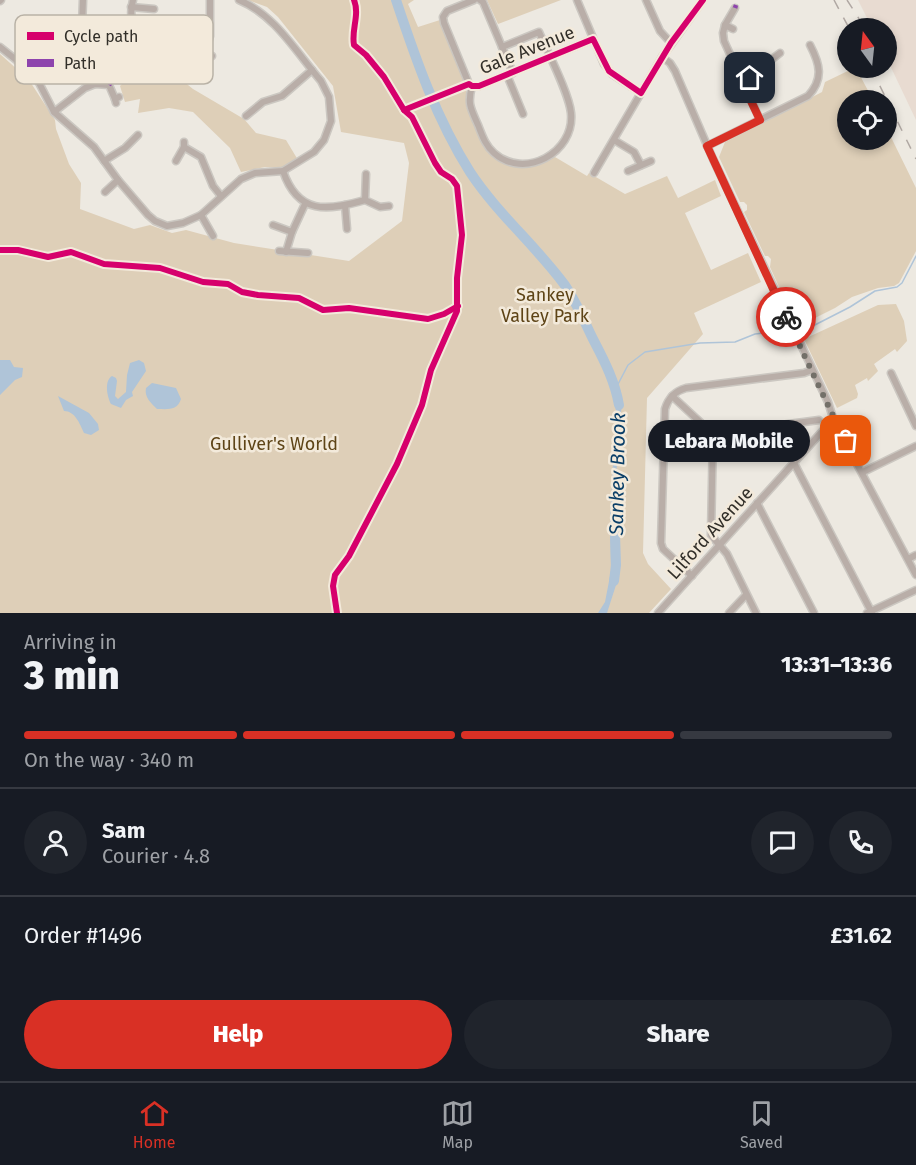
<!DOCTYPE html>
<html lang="en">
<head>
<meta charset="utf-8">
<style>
  body { margin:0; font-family:"Fira Sans",sans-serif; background:#20242c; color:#f1f3f6; height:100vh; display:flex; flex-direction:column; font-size:22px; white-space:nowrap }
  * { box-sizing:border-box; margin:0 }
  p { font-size:20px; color:#9ea1a6 }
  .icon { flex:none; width:33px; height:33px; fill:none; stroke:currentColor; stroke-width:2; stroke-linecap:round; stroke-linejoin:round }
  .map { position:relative; height:613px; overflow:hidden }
  .panel { display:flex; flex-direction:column; background:#171b24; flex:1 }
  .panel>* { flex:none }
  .needle { width:39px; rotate:345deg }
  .fabs { position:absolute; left:837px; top:18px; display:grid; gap:12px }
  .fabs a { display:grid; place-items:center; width:60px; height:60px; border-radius:50%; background:#171b24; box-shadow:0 3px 9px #0003; font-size:30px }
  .pin { position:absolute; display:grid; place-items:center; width:51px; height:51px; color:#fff; margin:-26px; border-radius:12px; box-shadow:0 3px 9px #0006 }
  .courier { position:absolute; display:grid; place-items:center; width:60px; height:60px; margin:-30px; border:4px solid #d93025; border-radius:50%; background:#fff; color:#222; box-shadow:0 2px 8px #0007 }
  .bubble { position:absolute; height:42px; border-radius:21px; background:#171b24; box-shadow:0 3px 9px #0003; font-size:20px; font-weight:800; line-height:42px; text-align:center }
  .headline em { font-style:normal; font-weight:800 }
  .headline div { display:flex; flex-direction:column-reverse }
  .headline { display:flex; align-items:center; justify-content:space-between; height:102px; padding:0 24px }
  h1 { font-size:39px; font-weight:800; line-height:45px }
  .bar { display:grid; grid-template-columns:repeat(4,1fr); gap:9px 6px; align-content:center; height:72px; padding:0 24px }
  .bar i { height:8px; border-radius:4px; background:#363941 }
  .bar .active { background:#d93025 }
  .bar p { grid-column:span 4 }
  .line { display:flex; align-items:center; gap:15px; padding:0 24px; border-top:2px solid #363941 }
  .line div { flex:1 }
  .round { display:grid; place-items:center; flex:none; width:63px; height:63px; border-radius:32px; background:#20242c }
  .action { display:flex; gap:12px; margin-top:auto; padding:12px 24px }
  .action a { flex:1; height:69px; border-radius:36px; background:#d93025; color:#fff; font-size:24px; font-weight:800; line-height:69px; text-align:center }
  .action a+a { background:#20242c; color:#f1f3f6 }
  .tab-bar { display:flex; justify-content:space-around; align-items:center; height:84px; border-top:2px solid #363941; background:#171b24; font-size:16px; color:#9ea1a6 }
  .tab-bar a { display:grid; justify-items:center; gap:3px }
  .tab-bar .active { color:#d93025 }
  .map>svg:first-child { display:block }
  .industrial { fill:#e8dbd1 }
  .green { fill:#decfb8 }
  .water { fill:#afc4d8 }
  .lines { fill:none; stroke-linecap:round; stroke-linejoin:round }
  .stream { stroke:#afc4d8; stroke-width:1.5 }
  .river { stroke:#afc4d8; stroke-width:10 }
  .minor-casing { stroke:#cbc7c1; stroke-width:9 }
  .minor { stroke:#b9aea8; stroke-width:6 }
  .rail { stroke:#b0a8a3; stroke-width:1.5; stroke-dasharray:10 10; stroke-linecap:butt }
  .quiet { stroke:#8e44ad; stroke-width:4.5; stroke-dasharray:9 4.5; stroke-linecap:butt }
  .cycleway-casing { stroke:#f3eadb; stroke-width:10 }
  .cycleway { stroke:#d6006c; stroke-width:6 }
  .done { stroke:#737069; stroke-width:6; stroke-dasharray:0 10.8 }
  .route { stroke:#d93025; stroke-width:8 }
  .labels { text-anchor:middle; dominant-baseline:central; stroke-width:5; stroke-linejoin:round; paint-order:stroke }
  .street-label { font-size:18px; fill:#322f29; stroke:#f3eadb }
  .park-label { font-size:18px; fill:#5e4417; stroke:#f3eadb }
  .water-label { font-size:20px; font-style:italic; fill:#0b3f68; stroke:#f3eadb }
  .key { fill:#f3eadb; stroke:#b9b2a6; stroke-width:1.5 }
  .key-label { font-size:16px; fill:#322f29 }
</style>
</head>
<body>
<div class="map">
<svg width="916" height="613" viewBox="0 0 916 613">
  <rect width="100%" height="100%" fill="#ede9e1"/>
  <polygon class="industrial" points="858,0 916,0 916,120 887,59 886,28 872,28"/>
  <g class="green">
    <polygon points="248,0 414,0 408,4 418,27 440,20 466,87 466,106 482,141 491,153 504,162 534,165 555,157 587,176 589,173 625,194 667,176 678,198 715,180 721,196 685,213 711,270 748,253 761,282 694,313 703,334 647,398 643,553 648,564 671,589 649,613 0,613 0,54 29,80 55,120 56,129 69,164 81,183 80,209 134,229 150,225 172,233 186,230 234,243 349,261 402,221 409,163 404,143 341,132 333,86 278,17 267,7"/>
    <polygon points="487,0 561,0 498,24"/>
    <polygon points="151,64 172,72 193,89 244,119 256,133 286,140 298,160 281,168 265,167 241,172 230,148 193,112 169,108 138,113 140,99 125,102 120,86 128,78"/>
    <polygon points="854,68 856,68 873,100 848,100 848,140 886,140 887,129 916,188 916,251 899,283 894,286 878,288 852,297 835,308 797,327 770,267 771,259 768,256 765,256 744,212 747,210 747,205 744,202 740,202 719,157 725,142 822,92 825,82"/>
    <polygon points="896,304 904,321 907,341 897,352 895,349 874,364 878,371 868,381 867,378 855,385 858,394 857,398 837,408 804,339 878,305"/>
  </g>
  <g class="water">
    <polygon points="0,360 10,360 14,367 23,368 22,377 15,380 0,395"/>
    <path d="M139,360L144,363L146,371L132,392L133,396L126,400L121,408L111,404C107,396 104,381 112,376L116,378L117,381L115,396L118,399L126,392L127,375L130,363Z"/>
    <path d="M152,383L176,388L181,399C177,411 168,409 157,409C151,403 144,397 146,388Z"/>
    <polygon points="620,390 622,400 616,477 616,585 607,613 598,613 605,602 611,571 610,517 616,411 612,391"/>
    <path d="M58,396L89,413L98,424L99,430L91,435L84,433C80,424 75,411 64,411Z"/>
  </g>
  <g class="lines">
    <g class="stream">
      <polyline points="795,330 807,329 850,307 875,291 897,287 902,283 916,256"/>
      <polyline points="616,388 628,365 645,352 700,343 735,342 755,334 790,330"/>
    </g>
    <g class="river">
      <path d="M396,0C416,60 436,118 470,172C497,213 535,245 564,284C576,301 585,323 594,341C605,362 615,382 619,405"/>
      <polyline points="614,581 616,565 615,534"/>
    </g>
    <defs>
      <g id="minor">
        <polyline points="83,0 82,26 88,30"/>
        <path d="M133,0C128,21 135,18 137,35C138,47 135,52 139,65"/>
        <polyline points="480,0 483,2 513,73"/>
        <polyline points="577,0 604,64 612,74 641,93"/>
        <polyline points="646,0 660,31 671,43"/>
        <polyline points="0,1 1,0"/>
        <polyline points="131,7 154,9"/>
        <polyline points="44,22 47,26 53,20"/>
        <polyline points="725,25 723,33 724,41 760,120"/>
        <polyline points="47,26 61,43"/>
        <polyline points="733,29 725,25 735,8"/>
        <path d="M0,47L35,75L54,112L94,147L118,180L148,215L155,221L167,226L183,223L201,215L241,179L255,173L283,171L314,152L324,140L331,121L329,97L321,81C296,52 275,15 239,0"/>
        <polyline points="205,53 210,36 210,0"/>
        <polyline points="662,57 670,63 675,71 713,159 828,402 834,421 916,575"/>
        <polyline points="135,67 144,64"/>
        <polyline points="30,70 82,26"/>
        <polyline points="92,72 95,84"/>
        <polyline points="190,74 205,53 212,56"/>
        <polyline points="507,75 523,114"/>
        <polyline points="742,82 780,53"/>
        <path d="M472,86C467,104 471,109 478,125C482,135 485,145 494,153C524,180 575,153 571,113C569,93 548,53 539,32L502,47"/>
        <polyline points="472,86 479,86 593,39"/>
        <polyline points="472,86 469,84 444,23 443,17 447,11 474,0"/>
        <polyline points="116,103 115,99 119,97"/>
        <polyline points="54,112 85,88 95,84 109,85 115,99"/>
        <polyline points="246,116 263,102 282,96 312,70"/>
        <polyline points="614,140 634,152 641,165"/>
        <path d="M707,146L808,96C824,79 820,64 810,45"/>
        <polyline points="184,147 201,157 213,186 221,196"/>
        <polyline points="104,161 125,148 138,135"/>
        <polyline points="176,161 184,147 184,142"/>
        <path d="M283,171C298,215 327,211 365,200"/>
        <polyline points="628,171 651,161"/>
        <polyline points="594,173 662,57 703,0"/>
        <polyline points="366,174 365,200 380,207 389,206"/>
        <polyline points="105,192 118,180"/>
        <polyline points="345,205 347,229"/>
        <polyline points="201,215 213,236"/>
        <polyline points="273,225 292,232 305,204"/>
        <polyline points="279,251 308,253"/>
        <polyline points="286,252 292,232"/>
        <polyline points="891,373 916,426"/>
        <polyline points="672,396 713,434"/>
        <polyline points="794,463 872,613"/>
        <polyline points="863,472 916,446"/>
        <polyline points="757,503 814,613"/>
        <polyline points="908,559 916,555"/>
        <path d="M692,576L663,549L661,543L665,409C668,399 675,391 686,388L804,373L812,370"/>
        <polyline points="658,613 827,426 834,421"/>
        <polyline points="729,613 746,595"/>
        <polyline points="756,613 727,554 711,535 713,434 819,420"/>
        <polyline points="867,613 916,590"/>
      </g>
    </defs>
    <use href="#minor" class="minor-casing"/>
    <use href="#minor" class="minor"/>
    <g class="rail">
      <polyline points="834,0 849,28"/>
      <polyline points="847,0 865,28"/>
      <polyline points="871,68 916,159"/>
    </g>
    <g class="quiet">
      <polyline points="735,8 736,5"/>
      <polyline points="109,85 117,73 135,67"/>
    </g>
    <defs>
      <g id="cycleway">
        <polyline points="404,110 469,84 472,86 479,86 593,39 609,71 641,93 671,43 703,0"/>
        <polyline points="0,250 18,250 48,257 71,252 104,264 160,268 203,282 228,284 242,292 258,295 299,298 323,310 349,308 428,319 444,314 458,306"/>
        <path d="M337,613L333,586L335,575L349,556L397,464L422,405L431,370L457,311V278L462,235L457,186L452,179L441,172L435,163L412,117L404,110L384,77L366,55L354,45C351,30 360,15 354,0"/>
      </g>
    </defs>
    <use href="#cycleway" class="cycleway-casing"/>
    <use href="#cycleway" class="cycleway"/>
  </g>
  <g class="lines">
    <path class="done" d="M786,317C806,358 825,401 846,441"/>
    <polyline class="route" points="750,78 742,82 760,120 707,146 786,317"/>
  </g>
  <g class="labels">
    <g class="street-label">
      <text transform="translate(527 50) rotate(-22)">Gale Avenue</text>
      <text transform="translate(710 533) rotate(-48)">Lilford Avenue</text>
    </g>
    <g class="park-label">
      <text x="545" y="295">Sankey<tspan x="545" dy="21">Valley Park</tspan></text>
      <text x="274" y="444">Gulliver's World</text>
    </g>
    <g class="water-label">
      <text transform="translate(617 474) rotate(-89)">Sankey Brook</text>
    </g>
  </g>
  <rect x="15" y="15" width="198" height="69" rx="9" class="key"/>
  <rect x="27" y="32" width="27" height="8" fill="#d6006c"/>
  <rect x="27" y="59" width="27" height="8" fill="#8e44ad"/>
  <g class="key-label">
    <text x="64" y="42">Cycle path</text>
    <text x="64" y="69">Path</text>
  </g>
</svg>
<div class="fabs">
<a><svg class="needle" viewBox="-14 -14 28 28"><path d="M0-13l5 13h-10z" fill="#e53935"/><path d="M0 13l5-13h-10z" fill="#9ea1a6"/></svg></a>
<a><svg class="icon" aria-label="locate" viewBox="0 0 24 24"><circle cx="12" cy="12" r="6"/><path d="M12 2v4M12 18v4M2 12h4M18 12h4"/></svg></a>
</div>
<div class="pin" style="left:846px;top:441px;background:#ea580c"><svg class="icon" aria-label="bag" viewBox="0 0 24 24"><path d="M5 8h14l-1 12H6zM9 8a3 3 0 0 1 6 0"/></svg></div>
<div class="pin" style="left:750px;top:78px;background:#1f2937"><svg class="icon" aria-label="home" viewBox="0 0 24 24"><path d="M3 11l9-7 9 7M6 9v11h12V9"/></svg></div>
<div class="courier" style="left:786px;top:317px"><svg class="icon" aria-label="bike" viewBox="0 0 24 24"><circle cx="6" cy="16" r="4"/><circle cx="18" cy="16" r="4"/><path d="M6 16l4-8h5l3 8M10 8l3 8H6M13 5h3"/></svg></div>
<div class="bubble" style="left:648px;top:420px;width:162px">Lebara Mobile</div>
</div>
<section class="panel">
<div class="headline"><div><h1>3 min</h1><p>Arriving in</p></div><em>13:31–13:36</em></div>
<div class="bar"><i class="active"></i><i class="active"></i><i class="active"></i><i></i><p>On the way · 340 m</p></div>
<div class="line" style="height:108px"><a class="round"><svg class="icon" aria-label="person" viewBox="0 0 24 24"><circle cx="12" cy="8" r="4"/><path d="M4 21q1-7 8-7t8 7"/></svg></a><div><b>Sam</b><p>Courier · 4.8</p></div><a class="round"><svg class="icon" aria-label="chat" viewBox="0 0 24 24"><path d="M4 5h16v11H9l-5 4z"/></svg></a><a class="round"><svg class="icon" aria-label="phone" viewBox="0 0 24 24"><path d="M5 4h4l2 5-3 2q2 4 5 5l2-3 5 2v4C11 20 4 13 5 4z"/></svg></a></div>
<div class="line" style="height:78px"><div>Order #1496</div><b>£31.62</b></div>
<div class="action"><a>Help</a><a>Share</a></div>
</section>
<nav class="tab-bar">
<a class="active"><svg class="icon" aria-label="home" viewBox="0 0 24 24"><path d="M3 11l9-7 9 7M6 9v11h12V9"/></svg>Home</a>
<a><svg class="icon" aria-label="map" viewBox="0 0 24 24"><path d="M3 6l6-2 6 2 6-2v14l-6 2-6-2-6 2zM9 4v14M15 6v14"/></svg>Map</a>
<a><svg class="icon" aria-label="saved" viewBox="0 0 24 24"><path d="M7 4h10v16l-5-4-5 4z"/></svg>Saved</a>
</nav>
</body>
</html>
